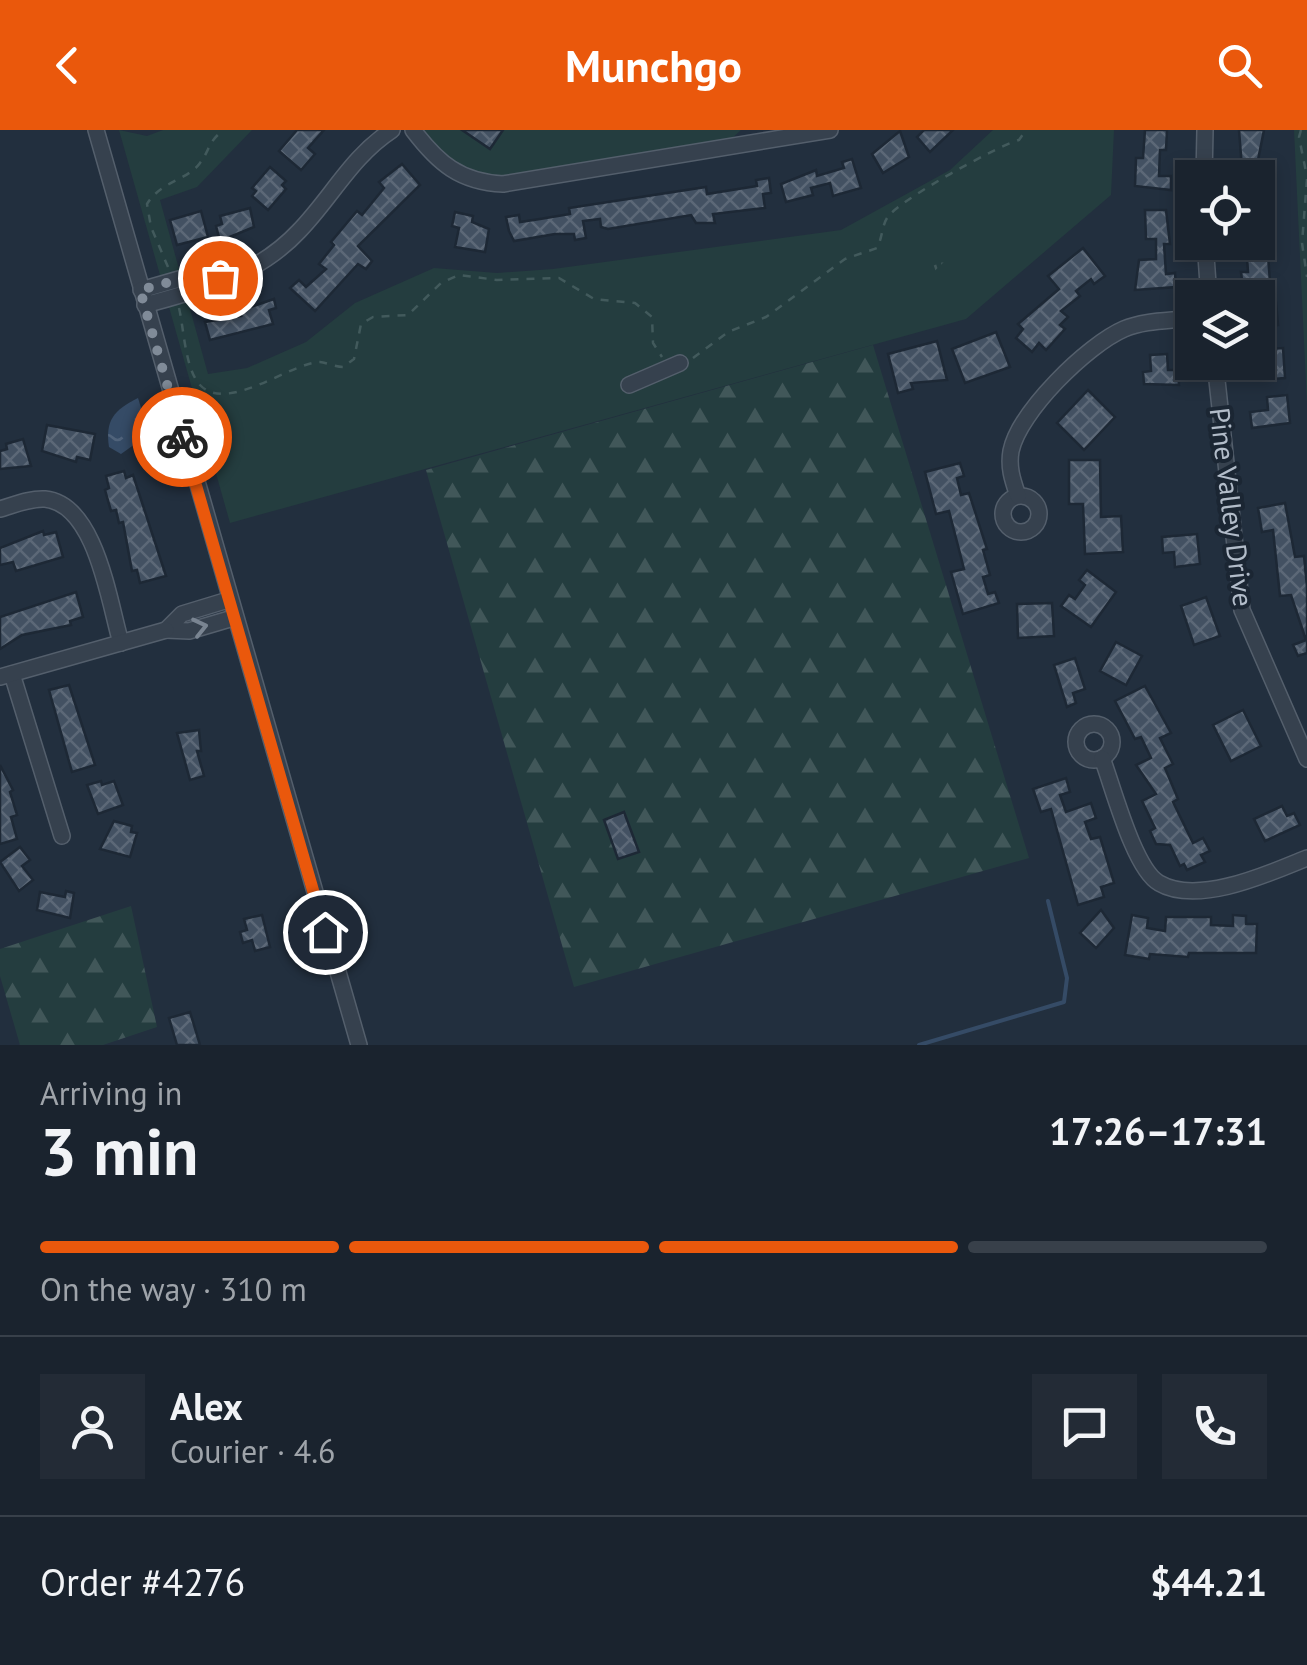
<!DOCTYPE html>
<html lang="en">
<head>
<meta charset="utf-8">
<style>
  body { margin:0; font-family:"PT Sans",sans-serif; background:#232b36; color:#f1f3f6; height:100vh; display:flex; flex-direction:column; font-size:38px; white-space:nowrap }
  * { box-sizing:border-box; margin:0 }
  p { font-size:32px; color:#9fa4aa }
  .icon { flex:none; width:55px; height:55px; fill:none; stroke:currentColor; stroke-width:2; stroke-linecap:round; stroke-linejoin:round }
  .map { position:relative; height:915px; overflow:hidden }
  .sheet { display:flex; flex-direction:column; background:#1a232e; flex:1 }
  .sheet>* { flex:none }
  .fabs { position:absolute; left:1175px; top:30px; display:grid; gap:20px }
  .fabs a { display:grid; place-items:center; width:100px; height:100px; border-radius:0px; background:#1a232e; box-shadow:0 5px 15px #0003,0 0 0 2px #38404a; font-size:50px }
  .pin { position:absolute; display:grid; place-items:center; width:85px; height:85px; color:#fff; margin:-42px; border:5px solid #fff; border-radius:50%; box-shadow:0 2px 10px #0007 }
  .courier { position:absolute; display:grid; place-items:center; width:100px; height:100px; margin:-50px; border:8px solid #ea580c; border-radius:50%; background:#fff; color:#222; box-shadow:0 2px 12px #0007 }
  .summary em { font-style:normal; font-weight:600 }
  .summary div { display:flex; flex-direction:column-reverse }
  .summary { display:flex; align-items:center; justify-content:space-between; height:170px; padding:0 40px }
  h1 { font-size:65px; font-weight:600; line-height:75px }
  .bar { display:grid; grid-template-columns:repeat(4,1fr); gap:15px 10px; align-content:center; height:120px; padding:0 40px }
  .bar i { height:12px; border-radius:8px; background:#38404a }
  .bar .on { background:#ea580c }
  .bar p { grid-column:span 4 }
  .line { display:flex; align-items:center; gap:25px; padding:0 40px; border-top:2px solid #38404a }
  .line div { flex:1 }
  .round { display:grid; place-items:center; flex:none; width:105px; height:105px; border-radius:0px; background:#232b36 }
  header { display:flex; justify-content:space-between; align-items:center; height:130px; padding:0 40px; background:#ea580c; color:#fff; font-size:45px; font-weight:600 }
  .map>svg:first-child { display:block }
  .green { fill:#243d3f }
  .forest { fill:url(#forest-firs) }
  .park { fill:url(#park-tufts) }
  .water { fill:url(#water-ripples) }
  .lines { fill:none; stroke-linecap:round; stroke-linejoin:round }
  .stream { stroke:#354b66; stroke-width:4 }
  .building { fill:url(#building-cross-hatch); stroke:#1d2835; stroke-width:2.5 }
  .minor-casing { stroke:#545f6c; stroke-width:18 }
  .path { stroke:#425a5c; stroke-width:2.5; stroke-dasharray:8 8; stroke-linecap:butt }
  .minor { stroke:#36414e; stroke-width:15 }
  .oneway { stroke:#7a8592 }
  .done { stroke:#808b98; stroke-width:10; stroke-dasharray:0 18 }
  .route { stroke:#ea580c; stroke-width:12 }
  .labels { text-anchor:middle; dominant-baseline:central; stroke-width:8; stroke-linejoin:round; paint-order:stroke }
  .street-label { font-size:28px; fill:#b2bcc9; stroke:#1b2633 }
</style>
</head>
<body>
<header><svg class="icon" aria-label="back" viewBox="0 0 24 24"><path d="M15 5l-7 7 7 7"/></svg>Munchgo<svg class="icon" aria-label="search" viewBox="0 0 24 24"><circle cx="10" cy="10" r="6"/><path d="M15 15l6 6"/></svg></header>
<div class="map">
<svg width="1307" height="915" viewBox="0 0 1307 915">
  <defs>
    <pattern id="forest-firs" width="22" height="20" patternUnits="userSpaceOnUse" patternTransform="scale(2.5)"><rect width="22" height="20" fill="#243d3f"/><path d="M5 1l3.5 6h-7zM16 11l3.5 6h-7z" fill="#415759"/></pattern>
    <pattern id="park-tufts" width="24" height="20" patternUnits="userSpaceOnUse" patternTransform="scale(2.5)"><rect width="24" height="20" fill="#243d3f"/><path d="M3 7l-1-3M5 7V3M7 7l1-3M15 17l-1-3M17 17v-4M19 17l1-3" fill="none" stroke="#415759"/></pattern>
    <pattern id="water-ripples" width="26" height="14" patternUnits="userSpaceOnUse" patternTransform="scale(2.5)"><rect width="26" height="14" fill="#354b66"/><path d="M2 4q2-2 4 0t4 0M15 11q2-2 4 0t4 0" fill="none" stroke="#50637b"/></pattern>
    <pattern id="building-cross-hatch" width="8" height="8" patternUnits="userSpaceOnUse" patternTransform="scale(2.5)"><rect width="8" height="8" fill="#435162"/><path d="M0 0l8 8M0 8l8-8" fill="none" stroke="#5c6877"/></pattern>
  </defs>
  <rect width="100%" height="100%" fill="#222f3e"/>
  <g class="green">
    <polygon points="119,0 147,6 163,0 252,0 197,57 160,70 208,244 247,238 306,212 355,173 434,138 497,143 553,139 841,100 950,40 993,0 1114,0 1111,65 966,189 230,393"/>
    <path d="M424,0H741L730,10L501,46C465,45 443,31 424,0Z"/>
    <polygon points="1294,0 1307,0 1307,275"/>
  </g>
  <g class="forest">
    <polygon points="873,215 1029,728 574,857 426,340"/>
    <polygon points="131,776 157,897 103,915 20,915 0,846 0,819"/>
  </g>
  <polygon class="park" points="935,114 946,121 945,131 923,152 909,150 906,139 910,128"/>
  <path class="water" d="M138,268L149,304L121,324L109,317C105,290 114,280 138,268Z"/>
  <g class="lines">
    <polyline class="stream" points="919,915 1064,872 1067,848 1048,771"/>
  </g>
  <g class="building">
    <polygon points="297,0 324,0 308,18 315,24 301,40 279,21"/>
    <polygon points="462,0 503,0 490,19"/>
    <polygon points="924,0 953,0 930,22 917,7"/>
    <polygon points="1145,0 1167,0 1166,20 1160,20 1159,46 1171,46 1171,60 1135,56 1136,28 1143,28"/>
    <polygon points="1239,0 1264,0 1258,30 1269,31 1268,68 1258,67 1258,48 1238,48 1238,38 1242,38"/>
    <polygon points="900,1 909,27 883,43 872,24"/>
    <polygon points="852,29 861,58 833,66 830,53 811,58 813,65 786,72 781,54 816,40 817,46 844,38 842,32"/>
    <polygon points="402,34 420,55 358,116 372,131 366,139 358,134 315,181 290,158 299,150 306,157 326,139 319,134 334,115 331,112 357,81 362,85 384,58 379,52"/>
    <polygon points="270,37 286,51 282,55 286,59 268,80 252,66 256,61 252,58"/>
    <polygon points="769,48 771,63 763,64 765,78 713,84 715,93 696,93 691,85 608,99 601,97 600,89 583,91 586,108 575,110 574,104 555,104 514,111 509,101 506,87 519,85 520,92 540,89 570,84 569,78 706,57 707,64 757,56 756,50"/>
    <polygon points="250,78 254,97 220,111 216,96 222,94 220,86"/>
    <polygon points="1145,80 1166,80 1170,114 1164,114 1166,144 1175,143 1176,157 1135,160 1139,130 1156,129 1156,109 1146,109"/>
    <polygon points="201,81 208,107 177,115 170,90"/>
    <polygon points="455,82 473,86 472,92 489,99 485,122 455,117 459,98 452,96"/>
    <polygon points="1246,112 1267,112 1270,152 1243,158 1241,142 1248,142"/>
    <polygon points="1083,118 1105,146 1094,154 1091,149 1076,161 1080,166 1061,181 1068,187 1060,195 1065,199 1046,220 1039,213 1032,222 1016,208 1023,199 1018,194 1059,159 1048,146"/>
    <polygon points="274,169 276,178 269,180 273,194 210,210 205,192 241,186 239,181"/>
    <polygon points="1276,173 1278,195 1258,198 1258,175"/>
    <polygon points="996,202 1010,237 965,253 952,219"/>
    <polygon points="937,211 947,250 911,253 913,259 898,263 888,224"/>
    <polygon points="1283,218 1285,248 1263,250 1258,220"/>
    <polygon points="1167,224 1168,240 1178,240 1179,255 1144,254 1143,242 1151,241 1150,225"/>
    <polygon points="1088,260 1115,287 1084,320 1057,293"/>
    <polygon points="1287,265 1290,293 1252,298 1250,282 1268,280 1267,267"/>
    <polygon points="47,295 95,304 90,330 77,327 76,332 42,321"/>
    <polygon points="23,309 31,336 0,339 0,321 7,319 6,314"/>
    <polygon points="1069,330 1100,330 1101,387 1121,386 1123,422 1085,424 1083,374 1069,374"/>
    <polygon points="960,333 964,346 957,348 961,365 969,363 987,419 983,420 990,445 983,447 988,464 995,462 999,473 963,484 951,442 964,439 949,381 936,384 925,342"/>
    <polygon points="124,341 126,348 133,345 166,446 140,453 137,440 132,441 123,392 119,393 116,380 111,381 105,360 109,358 106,346"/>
    <polygon points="1285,373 1295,427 1304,426 1307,457 1307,523 1298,526 1293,515 1306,510 1291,465 1280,466 1273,400 1262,402 1258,378"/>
    <polygon points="43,401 44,405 56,402 63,427 16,441 13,432 0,435 0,418"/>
    <polygon points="1197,404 1200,434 1175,437 1174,422 1163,423 1162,407"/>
    <polygon points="1087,440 1116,462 1091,497 1061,476 1069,465 1075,469 1085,455 1079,450"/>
    <polygon points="76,462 83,487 70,491 71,495 22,505 0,519 0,487"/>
    <polygon points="1206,467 1220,506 1194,515 1181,476"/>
    <polygon points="1052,473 1054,506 1018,508 1017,474"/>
    <polygon points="1116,512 1142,526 1126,555 1100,541"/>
    <polygon points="1075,528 1085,559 1073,563 1076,573 1067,577 1054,535"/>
    <polygon points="69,555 95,635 72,642 49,560"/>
    <polygon points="1145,556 1171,603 1160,608 1173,634 1165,638 1178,669 1173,672 1193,713 1203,708 1210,721 1201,725 1205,732 1187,740 1184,734 1180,736 1170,715 1156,714 1150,701 1155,698 1142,671 1156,664 1136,635 1151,628 1141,607 1135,609 1115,571"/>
    <polygon points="1243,580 1261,616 1231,631 1213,595"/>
    <polygon points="199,600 201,621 197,621 204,646 190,650 177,603"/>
    <polygon points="0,635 13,660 10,662 17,685 11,687 17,709 0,714"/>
    <polygon points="1066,648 1070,662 1060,665 1066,682 1091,673 1096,688 1085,692 1091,709 1100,707 1114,753 1101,757 1104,767 1078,775 1051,679 1041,682 1033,659"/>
    <polygon points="101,651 102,655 114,651 123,675 98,684 87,655"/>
    <polygon points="1282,676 1287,686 1294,683 1300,695 1265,711 1254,689"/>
    <polygon points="624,682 639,722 618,729 604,690"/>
    <polygon points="114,691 132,696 131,702 137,703 130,727 100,719"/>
    <polygon points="20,717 30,730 22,736 33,750 19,761 0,732"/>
    <polygon points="66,761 74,763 70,788 37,780 40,762 65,767"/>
    <polygon points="1101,780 1114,798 1096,818 1080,803"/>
    <polygon points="262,785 270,817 255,821 252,810 243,813 240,802 247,800 244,789"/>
    <polygon points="1132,785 1148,788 1147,798 1165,801 1166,787 1211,787 1211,795 1233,796 1233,785 1246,786 1246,794 1257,794 1256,823 1189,823 1188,827 1150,824 1149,829 1125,825"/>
    <polygon points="190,882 200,915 177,915 169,888"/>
  </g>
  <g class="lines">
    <defs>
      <g id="minor">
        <polyline points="96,0 359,915"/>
        <path d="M413,0C438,33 460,52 503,54L830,0"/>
        <polyline points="1204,48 1205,0"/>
        <polyline points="1205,112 1209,168"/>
        <polyline points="141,160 207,141 220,148"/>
        <path d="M145,175C203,159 257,146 299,101C332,67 351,27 392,0"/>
        <polyline points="1215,232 1242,480 1307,629"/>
        <polyline points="629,255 680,233"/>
        <circle cx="1021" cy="384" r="18"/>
        <path d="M1018,366C1013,351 1008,338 1011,321C1019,282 1087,215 1124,199C1145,190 1170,191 1192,188"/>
        <path d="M0,379C14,375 30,368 45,369C96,374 109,472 121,513"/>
        <polyline points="228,470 182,484 166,500 189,501 233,488"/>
        <polyline points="12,544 62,706"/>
        <polyline points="0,547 166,500"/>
        <circle cx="1094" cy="612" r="18"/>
        <path d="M1102,628C1113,657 1134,739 1159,753C1198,776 1270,743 1307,728"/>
      </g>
    </defs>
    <use href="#minor" class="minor-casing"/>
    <g class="path">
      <polyline points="1301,0 1299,7 1307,47"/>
      <polyline points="1307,49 1302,113 1307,147"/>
      <path d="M168,137L151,97L147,74C161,51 188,50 200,33C210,20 208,11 224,0"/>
      <path d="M179,178C184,199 185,239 200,255C227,284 292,232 320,232C327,233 336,237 343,237L354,229L361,194L373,187L408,185L441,153L459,145L497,150L559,148L594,169L635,173L652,187L653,213L662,227"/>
      <path d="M693,228L728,202L766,187L845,129L877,118C882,109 882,96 887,88C897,71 999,15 1019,10L1026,0"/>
    </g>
    <use href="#minor" class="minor"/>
  </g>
  <defs><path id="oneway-chevron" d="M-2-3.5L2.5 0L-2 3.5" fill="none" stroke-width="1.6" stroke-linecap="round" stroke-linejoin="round" transform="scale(2.5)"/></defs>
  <use class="oneway" href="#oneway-chevron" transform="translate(200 497) rotate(-13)"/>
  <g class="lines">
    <polyline class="done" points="182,307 140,160 207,142 220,148"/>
    <polyline class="route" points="182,307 325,802"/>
  </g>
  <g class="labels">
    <g class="street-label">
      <text transform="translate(1232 377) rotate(83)">Pine Valley Drive</text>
    </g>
  </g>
</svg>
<div class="fabs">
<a><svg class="icon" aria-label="locate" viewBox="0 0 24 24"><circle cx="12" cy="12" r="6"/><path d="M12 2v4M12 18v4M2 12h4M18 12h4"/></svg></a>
<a><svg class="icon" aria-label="layers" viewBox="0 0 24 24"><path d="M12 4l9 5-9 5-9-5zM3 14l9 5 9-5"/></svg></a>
</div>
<div class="pin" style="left:220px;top:148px;background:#ea580c"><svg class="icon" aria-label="bag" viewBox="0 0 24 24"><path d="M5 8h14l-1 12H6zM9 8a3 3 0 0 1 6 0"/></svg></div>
<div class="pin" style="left:325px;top:802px;background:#1f2937"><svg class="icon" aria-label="home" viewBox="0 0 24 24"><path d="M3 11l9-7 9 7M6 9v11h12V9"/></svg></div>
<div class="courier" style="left:182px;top:307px"><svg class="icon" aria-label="bike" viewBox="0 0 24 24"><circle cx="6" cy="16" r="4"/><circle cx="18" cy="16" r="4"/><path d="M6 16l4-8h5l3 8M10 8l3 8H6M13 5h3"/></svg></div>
</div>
<section class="sheet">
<div class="summary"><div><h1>3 min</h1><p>Arriving in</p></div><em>17:26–17:31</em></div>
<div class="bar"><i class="on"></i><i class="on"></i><i class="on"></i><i></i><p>On the way · 310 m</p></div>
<div class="line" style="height:180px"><a class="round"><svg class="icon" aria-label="person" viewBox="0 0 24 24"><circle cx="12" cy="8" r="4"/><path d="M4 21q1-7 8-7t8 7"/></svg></a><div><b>Alex</b><p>Courier · 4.6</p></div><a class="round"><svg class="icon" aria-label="chat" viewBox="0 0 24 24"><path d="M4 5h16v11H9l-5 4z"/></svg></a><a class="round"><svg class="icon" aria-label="phone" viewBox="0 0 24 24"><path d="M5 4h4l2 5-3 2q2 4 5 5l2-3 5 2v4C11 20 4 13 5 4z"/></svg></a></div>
<div class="line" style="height:130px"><div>Order #4276</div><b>$44.21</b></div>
</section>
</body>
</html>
